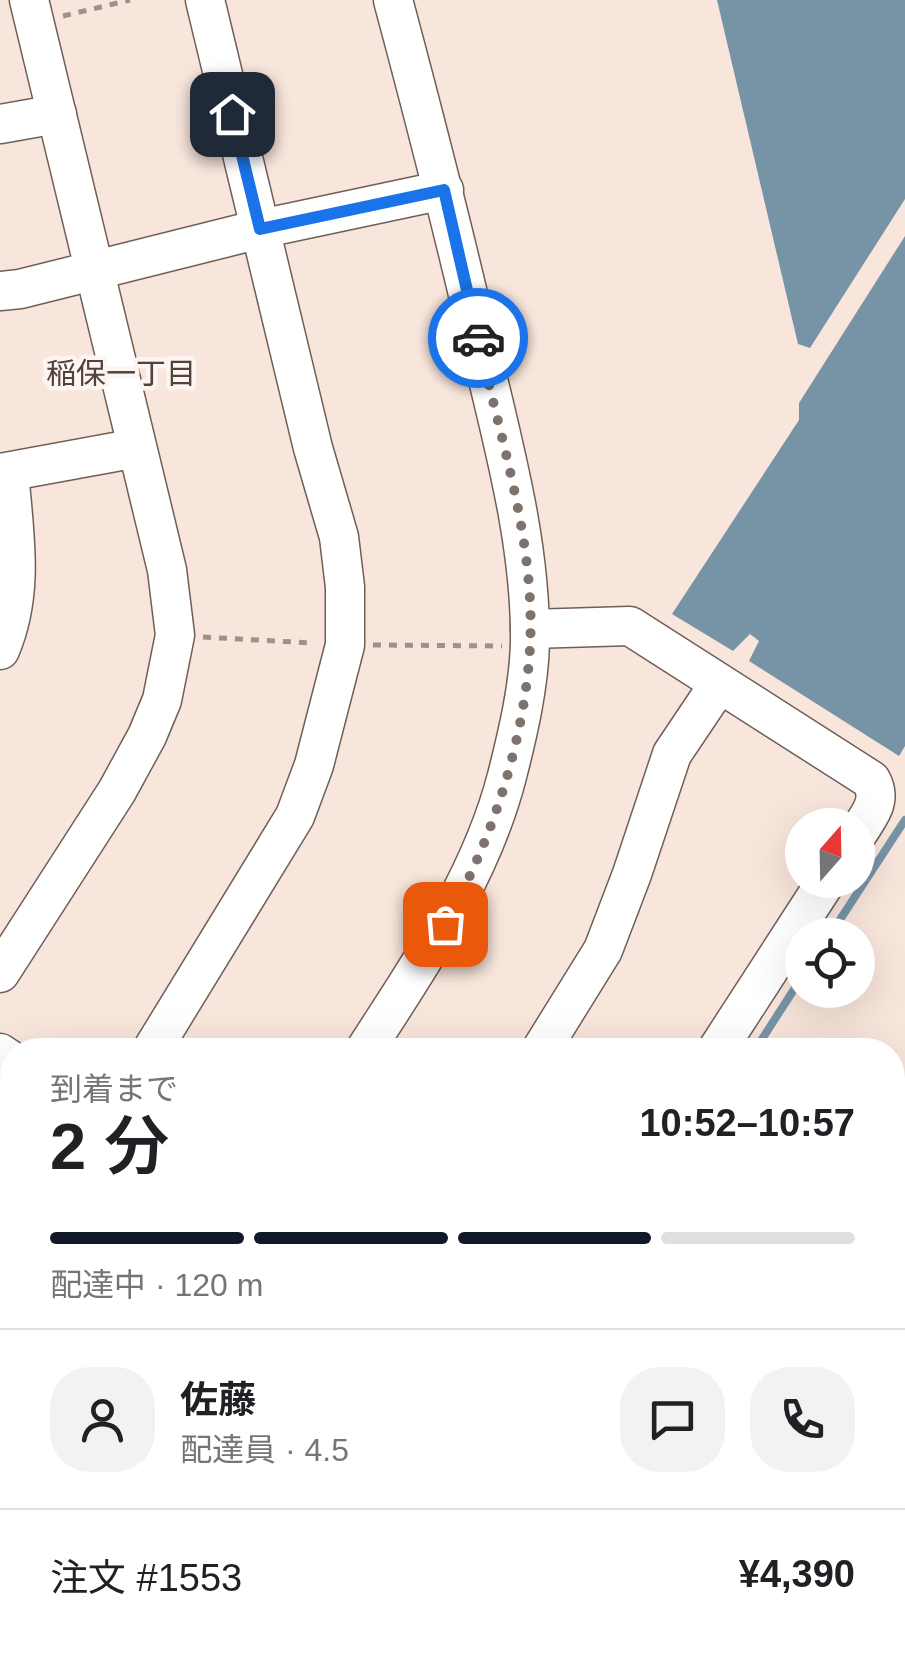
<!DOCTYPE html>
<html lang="ja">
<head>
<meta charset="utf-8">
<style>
  body { margin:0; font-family:Helvetica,"Noto Sans JP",sans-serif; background:#f2f2f2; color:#202124; height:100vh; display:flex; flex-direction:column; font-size:38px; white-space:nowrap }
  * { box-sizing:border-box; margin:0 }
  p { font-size:32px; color:#757577 }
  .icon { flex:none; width:55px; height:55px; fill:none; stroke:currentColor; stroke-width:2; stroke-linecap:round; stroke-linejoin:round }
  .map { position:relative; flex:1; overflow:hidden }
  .side { position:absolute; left:0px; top:1038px; width:905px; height:622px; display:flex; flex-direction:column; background:#fff; border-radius:40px 40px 0 0; box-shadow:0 10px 40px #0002 }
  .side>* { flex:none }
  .needle { width:65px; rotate:20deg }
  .controls { position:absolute; left:785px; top:808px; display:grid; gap:20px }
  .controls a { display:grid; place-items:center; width:90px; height:90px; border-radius:50%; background:#fff; box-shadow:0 10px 40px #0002; font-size:50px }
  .pin { position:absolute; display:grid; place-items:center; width:85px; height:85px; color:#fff; margin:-42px; border-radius:20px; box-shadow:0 5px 15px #0006 }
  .courier { position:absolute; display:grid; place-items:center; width:100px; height:100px; margin:-50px; border:8px solid #1a73e8; border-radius:50%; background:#fff; color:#222; box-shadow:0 2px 12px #0007 }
  .summary em { font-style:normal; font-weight:600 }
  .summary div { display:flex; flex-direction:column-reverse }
  .summary { display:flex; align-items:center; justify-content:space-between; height:170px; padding:0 50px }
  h1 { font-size:65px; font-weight:600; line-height:75px }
  .bar { display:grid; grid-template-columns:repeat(4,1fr); gap:15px 10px; align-content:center; height:120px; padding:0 50px }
  .bar i { height:12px; border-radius:8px; background:#e0e0e0 }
  .bar .active { background:#111827 }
  .bar p { grid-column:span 4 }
  .line { display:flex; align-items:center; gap:25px; padding:0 50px; border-top:2px solid #e0e0e0 }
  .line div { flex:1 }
  .round { display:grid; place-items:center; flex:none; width:105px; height:105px; border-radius:40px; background:#f2f2f2 }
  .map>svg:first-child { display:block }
  .water { fill:#7794a7 }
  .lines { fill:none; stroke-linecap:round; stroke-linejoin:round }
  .stream { stroke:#7794a7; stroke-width:8 }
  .minor-casing { stroke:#6f5f56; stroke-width:41 }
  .path { stroke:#9f918a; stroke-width:5; stroke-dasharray:8 8; stroke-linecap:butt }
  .minor { stroke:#fff; stroke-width:38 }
  .done { stroke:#7d726c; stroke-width:10; stroke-dasharray:0 18 }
  .route { stroke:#1a73e8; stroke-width:12 }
  .labels { text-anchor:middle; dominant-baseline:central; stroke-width:9; stroke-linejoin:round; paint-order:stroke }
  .neighbourhood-label { font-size:30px; fill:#51423a; stroke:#fcf5f1 }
</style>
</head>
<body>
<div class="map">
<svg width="905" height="1659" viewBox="0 0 905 1659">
  <rect width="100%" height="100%" fill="#f8e5db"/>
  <g class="water">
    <polygon points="717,0 905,0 905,199 810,348 798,344"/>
    <polygon points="905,236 905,746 899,756 749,661 759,641 750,634 733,651 672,614 799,420 799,403"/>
  </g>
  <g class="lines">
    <g class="stream">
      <polyline points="830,935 905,820"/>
      <polyline points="755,1050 802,977"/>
      <polyline points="356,1659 363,1648"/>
    </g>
    <defs>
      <g id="minor">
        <polyline points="0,124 57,114"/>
        <polyline points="0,291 20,289 260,229 444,190"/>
        <polyline points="0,473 137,448"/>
        <path d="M530,629L630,626L871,780C883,801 869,815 858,833"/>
        <path d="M0,650C25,592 14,533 9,472"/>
        <polyline points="0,973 117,791 147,736 162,700 175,635 167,570 29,0"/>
        <polyline points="152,1050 295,816 314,765 345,645 345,587 339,537 313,448 205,0"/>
        <path d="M365,1050C421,963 481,877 507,776C518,733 529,686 530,642C531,539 501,437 478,337C452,224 423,112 393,0"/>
        <polyline points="541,1050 603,950 632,874 672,754 719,684"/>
        <polyline points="717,1050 827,880"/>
        <polyline points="0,1053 12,1061"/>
        <polyline points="0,1220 12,1228"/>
        <polyline points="0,1473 12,1453"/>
        <polyline points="97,1659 105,1648"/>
        <polyline points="300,1659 307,1648"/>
      </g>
    </defs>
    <use href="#minor" class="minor-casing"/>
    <g class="path">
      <polyline points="63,16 130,0"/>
      <polyline points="203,637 312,643"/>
      <polyline points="373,645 502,646"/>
      <polyline points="892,1534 905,1514"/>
      <polyline points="881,1648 899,1659"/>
      <polyline points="815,1659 822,1648"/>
    </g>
    <use href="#minor" class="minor"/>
  </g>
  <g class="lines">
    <path class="done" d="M445,924C492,841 524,743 530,648C536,544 500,438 478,338"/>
    <polyline class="route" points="232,114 260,229 444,190 478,338"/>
  </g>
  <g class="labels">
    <g class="neighbourhood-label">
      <text x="121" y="373">稲保一丁目</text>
    </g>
  </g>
</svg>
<div class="controls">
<a><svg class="needle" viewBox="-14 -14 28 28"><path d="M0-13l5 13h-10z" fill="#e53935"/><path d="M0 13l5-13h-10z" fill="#757577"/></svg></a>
<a><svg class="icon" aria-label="locate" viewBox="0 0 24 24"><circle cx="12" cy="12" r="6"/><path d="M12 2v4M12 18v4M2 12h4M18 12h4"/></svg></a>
</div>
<div class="pin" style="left:445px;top:924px;background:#ea580c"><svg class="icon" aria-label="bag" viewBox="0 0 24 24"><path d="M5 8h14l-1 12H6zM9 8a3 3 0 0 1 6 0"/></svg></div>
<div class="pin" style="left:232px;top:114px;background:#1f2937"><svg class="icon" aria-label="home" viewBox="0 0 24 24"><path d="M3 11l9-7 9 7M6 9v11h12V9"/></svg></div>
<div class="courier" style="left:478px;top:338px"><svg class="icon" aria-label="car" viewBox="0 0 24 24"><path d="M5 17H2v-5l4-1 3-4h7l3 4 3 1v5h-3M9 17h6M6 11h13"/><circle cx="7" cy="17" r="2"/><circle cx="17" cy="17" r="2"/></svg></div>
<section class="side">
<div class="summary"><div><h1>2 分</h1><p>到着まで</p></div><em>10:52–10:57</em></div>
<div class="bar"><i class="active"></i><i class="active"></i><i class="active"></i><i></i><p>配達中 · 120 m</p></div>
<div class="line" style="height:180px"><a class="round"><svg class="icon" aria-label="person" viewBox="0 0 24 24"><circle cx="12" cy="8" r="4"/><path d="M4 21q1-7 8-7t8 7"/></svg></a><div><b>佐藤</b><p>配達員 · 4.5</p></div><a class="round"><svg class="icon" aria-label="chat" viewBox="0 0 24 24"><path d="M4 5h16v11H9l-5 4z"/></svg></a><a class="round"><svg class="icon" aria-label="phone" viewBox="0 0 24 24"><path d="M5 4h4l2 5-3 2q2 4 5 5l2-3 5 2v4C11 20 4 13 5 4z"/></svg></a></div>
<div class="line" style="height:130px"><div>注文 #1553</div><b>¥4,390</b></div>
</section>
</div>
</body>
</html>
